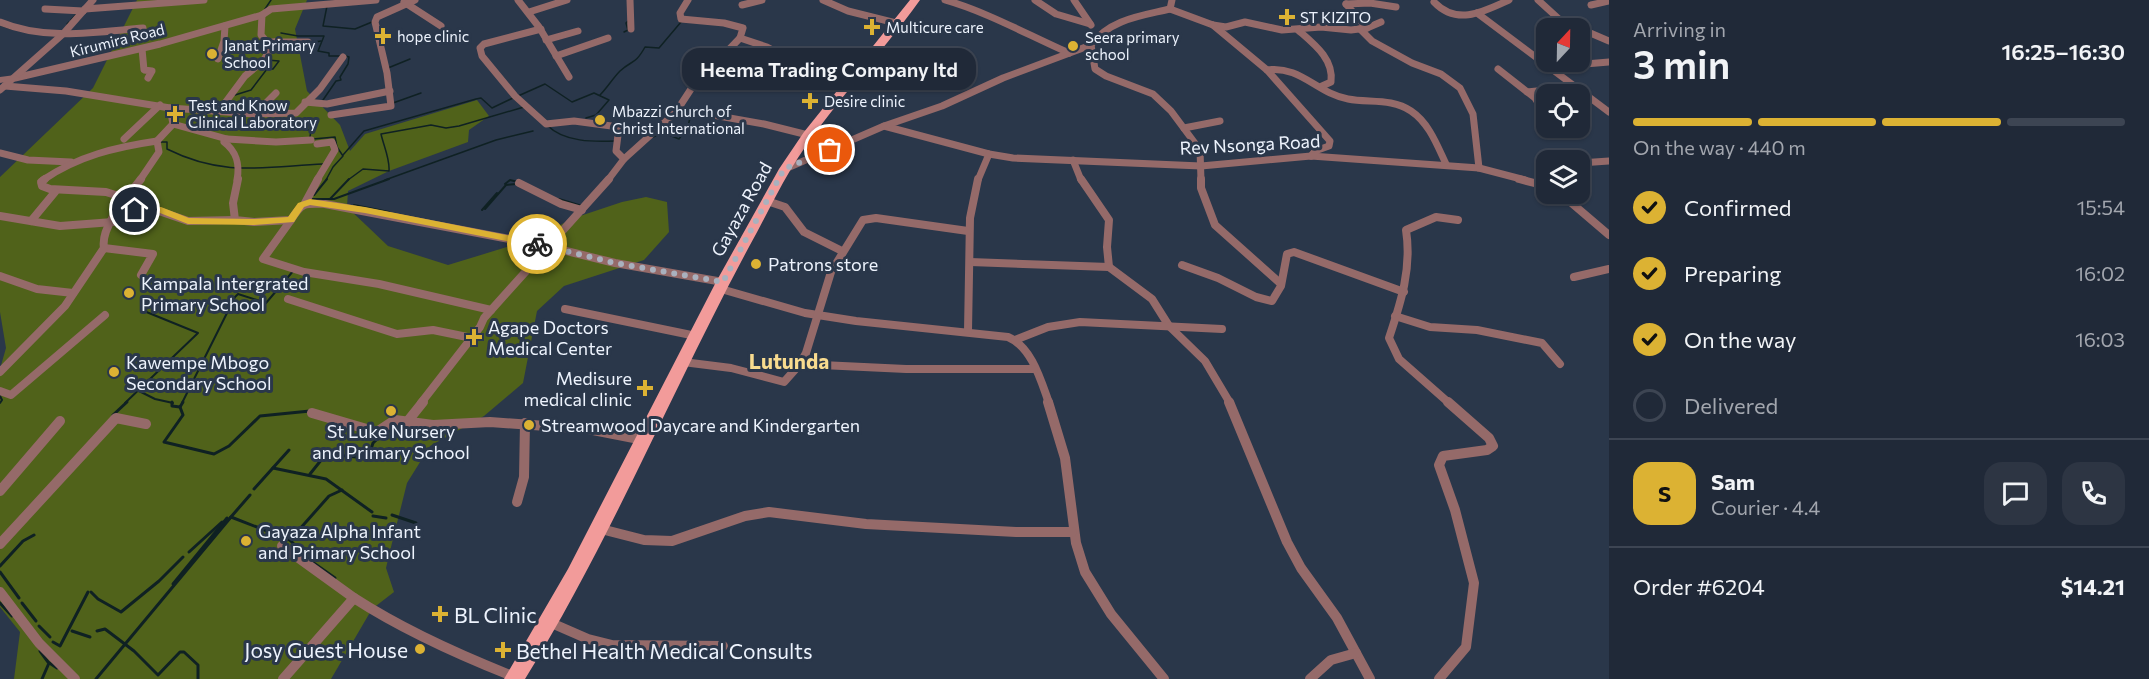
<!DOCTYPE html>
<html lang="en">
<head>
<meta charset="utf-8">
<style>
  body { margin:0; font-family:Commissioner,sans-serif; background:#2d3543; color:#f1f3f6; height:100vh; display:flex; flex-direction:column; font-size:22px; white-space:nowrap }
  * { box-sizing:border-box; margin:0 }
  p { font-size:20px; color:#a2a6ae }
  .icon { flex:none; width:33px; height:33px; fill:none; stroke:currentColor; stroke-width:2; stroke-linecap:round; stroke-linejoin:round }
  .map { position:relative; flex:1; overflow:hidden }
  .side { display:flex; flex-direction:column; background:#202938; width:540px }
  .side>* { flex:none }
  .needle { width:39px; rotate:22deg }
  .tools { position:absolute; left:1536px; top:18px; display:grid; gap:12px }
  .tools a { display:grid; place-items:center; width:54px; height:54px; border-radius:12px; background:#202938; box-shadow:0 2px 4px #0004,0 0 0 2px #3d4553; font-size:30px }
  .pin { position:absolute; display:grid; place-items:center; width:51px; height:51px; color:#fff; margin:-26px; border:3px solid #fff; border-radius:50%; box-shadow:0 2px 6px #0007 }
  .courier { position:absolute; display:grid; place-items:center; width:60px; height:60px; margin:-30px; border:4px solid #dcb233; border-radius:50%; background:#fff; color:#222; box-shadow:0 2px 8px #0007 }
  .bubble { position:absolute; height:42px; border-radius:18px; background:#202938; box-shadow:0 2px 4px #0004,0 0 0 2px #3d4553; font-size:20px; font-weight:600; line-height:42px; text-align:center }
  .headline em { font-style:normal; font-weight:600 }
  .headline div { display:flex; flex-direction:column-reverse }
  .headline { display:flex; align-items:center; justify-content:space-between; height:102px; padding:0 24px }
  h1 { font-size:39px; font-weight:600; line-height:45px }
  .bar { display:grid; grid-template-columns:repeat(4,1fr); gap:9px 6px; align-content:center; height:72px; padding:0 24px }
  .bar i { height:8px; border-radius:4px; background:#3d4553 }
  .bar .on { background:#dcb233 }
  .bar p { grid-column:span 4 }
  .line { display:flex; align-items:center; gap:15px; padding:0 24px; border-top:2px solid #3d4553 }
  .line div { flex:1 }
  .round { display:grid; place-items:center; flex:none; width:63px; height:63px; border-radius:18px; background:#2d3543 }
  ol { padding:0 24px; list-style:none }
  li { display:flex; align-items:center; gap:18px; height:66px }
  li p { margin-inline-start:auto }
  li .icon { padding:6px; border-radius:50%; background:#dcb233; color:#111; stroke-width:4 }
  li:last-child { color:#a2a6ae }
  li i { width:33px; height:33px; border:3px solid #3d4553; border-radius:50% }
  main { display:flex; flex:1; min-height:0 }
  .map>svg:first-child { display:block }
  .green { fill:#50621a }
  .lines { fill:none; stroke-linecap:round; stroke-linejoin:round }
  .stream-far2 { stroke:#0f2123; stroke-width:1.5 }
  .stream-far1 { stroke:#0f2123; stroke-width:2 }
  .stream { stroke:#0f2123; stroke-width:3 }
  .minor-far2 { stroke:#956a69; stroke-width:7 }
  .minor-far1 { stroke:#956a69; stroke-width:8 }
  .minor { stroke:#956a69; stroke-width:10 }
  .tertiary { fill:#956a69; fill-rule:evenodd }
  .primary { fill:#f29b9a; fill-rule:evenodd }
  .route { fill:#dcb233 }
  .done { stroke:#a9b1be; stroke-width:6; stroke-dasharray:0 10.8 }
  .poi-dot { fill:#dcb233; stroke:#2a374a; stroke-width:2 }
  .labels { text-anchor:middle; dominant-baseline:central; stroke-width:6; stroke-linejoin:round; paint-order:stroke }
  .far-poi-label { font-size:15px; fill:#edf3fd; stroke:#2a374a; text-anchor:start }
  .far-street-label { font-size:15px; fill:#edf3fd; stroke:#2a374a }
  .street-label { font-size:18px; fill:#edf3fd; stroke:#2a374a }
  .poi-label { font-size:18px; fill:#edf3fd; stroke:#2a374a; text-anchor:start }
  .quarter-label { font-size:21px; font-weight:bold; fill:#f8db8f; stroke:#2a374a }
  .near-poi-label { font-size:21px; fill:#edf3fd; stroke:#2a374a; text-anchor:start }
</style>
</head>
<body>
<main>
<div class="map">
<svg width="1609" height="679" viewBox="0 0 1609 679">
  <rect width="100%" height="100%" fill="#2a374a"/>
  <polygon class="green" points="137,0 307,0 295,29 307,91 340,125 350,151 365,134 477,100 489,116 469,130 468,142 389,171 348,191 347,207 388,246 448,265 530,240 574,218 622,202 646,197 667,202 669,232 644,260 564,286 537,311 523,383 484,416 430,446 407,483 392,543 386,568 394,592 372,609 331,679 14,679 20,632 0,607 0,369 6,348 0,312 0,177 93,88"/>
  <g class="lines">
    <g class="stream-far2">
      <polyline points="327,6 323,26 355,29 372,22"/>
      <polyline points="265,9 271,0"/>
      <polyline points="71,20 78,12"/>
      <polyline points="67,24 69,22"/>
      <polyline points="0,25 12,29"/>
      <polyline points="624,32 628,30 626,23 628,21"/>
      <polyline points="281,33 298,36 324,36 318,51 329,53 329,56 342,56"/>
      <polyline points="309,43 321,41"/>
      <polyline points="388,68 410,59"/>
      <polyline points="235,95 251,90 267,69 273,69 279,61 267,60"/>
      <path d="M600,95C607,88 613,78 620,71C632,60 635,65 645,47L659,48L681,22"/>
      <polyline points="518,96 545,84 572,102 594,93 609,100 596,115 586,118"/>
      <polyline points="323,100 336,81 341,80 340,77 348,64 349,57 346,56"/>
      <polyline points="393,103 421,93"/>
      <polyline points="295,115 289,129 311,130 310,137"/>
      <path d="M548,126C564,142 594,142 615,141"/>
      <polyline points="653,137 664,133 679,139 688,126 691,114"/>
      <polyline points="313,139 335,137 337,147 343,156 333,167 326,180"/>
      <path d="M160,142H167V149C223,177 263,167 323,164"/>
      <polyline points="343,155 364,131 476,99 481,98 492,108 513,98"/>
      <path d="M348,180L363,169L389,171C390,159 384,147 381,134L431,125L446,128L459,126L524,107"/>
      <polyline points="385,180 496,140 533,131"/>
    </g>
    <g class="stream-far1">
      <polyline points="505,184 510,180 518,182"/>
      <polyline points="314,195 327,179"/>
      <polyline points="311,199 334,199 389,179"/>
      <polyline points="330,199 349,179"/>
      <polyline points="559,199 582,206"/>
      <polyline points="354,205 389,212"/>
      <polyline points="485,209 506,185 516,184"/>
      <polyline points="482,210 497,193"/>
      <polyline points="139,391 155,399 173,403"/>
      <polyline points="0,396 2,400 0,403"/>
      <polyline points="125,403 198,333 144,311"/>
      <polyline points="182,403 235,297 238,294 266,303 294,270"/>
    </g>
    <g class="stream">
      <polyline points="172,402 172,406 180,407 183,402"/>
      <polyline points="180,407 183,415 164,442 214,454 229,446 260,416 310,411"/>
      <polyline points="113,415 127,402"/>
      <polyline points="273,468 326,479 372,512"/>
      <polyline points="310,474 326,454 356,457 371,449 373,443 387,430 398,434 406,426"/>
      <polyline points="254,489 289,450"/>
      <polyline points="392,515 416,523"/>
      <polyline points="373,516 386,518"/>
      <polyline points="230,518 250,495"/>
      <polyline points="290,540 308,559 335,578"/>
      <polyline points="189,552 222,522"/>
      <polyline points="0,566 23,541 34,535"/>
      <polyline points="0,572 19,598"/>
      <polyline points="173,584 227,518"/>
      <polyline points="91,592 98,599 121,612 159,581 183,557"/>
      <polyline points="0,603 12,616"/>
      <polyline points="22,603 36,621"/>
      <polyline points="39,626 50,637"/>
      <polyline points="72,631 90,637"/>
      <polyline points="97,631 105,629 134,651 158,675 180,652 184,652 198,665 198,679"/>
      <polyline points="53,642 60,646 88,592"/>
      <polyline points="40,651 48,662 57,668"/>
      <polyline points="42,679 49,663"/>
      <polyline points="96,679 231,517 290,540 329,496 342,490"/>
    </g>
    <g class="minor-far2">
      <polyline points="518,0 539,27 569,77"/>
      <polyline points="630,0 631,29"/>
      <polyline points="688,0 680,13 681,19 724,23 743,28 740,38 767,47 800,65 852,77"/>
      <polyline points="823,0 848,11 896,23"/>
      <path d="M945,0C987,12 1028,35 1069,53"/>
      <polyline points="1035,0 1056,14 1090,24"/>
      <polyline points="1074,0 1091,25"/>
      <polyline points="1538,0 1560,20 1609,41"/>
      <polyline points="404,2 441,26"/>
      <path d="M1434,2C1457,26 1483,12 1509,0"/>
      <polyline points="1346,4 1370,3 1396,7"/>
      <polyline points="1346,4 1367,28"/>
      <polyline points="742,5 762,0"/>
      <polyline points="1591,5 1609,1"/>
      <polyline points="45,9 83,11"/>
      <polyline points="85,9 204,0"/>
      <polyline points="1170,9 1213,25 1226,27 1245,22 1282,30 1321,27 1351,30 1367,28 1381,22"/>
      <polyline points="529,12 567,0"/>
      <polyline points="1477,13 1609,112"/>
      <polyline points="262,15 261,35 267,42 308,42"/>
      <path d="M0,22C45,41 96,32 143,28"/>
      <polyline points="1213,25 1267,70 1330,141 1329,146 1315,151 1311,156"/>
      <polyline points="541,29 484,44 480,48 482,56 515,96 546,124 574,121 619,127 616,151 624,159 608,180"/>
      <polyline points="1360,29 1372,41 1412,63 1441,74 1460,88 1473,114 1479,168"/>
      <path d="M1298,30C1314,44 1334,59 1331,82L1322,86"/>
      <polyline points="546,40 578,31"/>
      <polyline points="1091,45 1095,69 1106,76 1153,94 1171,111 1200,150 1201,180"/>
      <polyline points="142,49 144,70 152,71 148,78"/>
      <polyline points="556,56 608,38"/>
      <polyline points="218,59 224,41 225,26"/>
      <polyline points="1550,67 1609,62"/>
      <polyline points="1498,69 1535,98 1546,115"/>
      <path d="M1267,70C1300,65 1318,94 1348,99C1369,103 1392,98 1411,111C1429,123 1437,145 1446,164"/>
      <polyline points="15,78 160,44 262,15 271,9 376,0"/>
      <path d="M5,86L66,91L170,108L173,124L227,139L224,142C237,152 240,164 237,180"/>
      <polyline points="0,90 63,34 93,0"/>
      <polyline points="1527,92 1576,87"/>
      <polyline points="305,102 327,104 390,91"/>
      <polyline points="170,108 255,114 296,113 320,89 343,57"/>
      <polyline points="679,109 764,124 808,135"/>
      <polyline points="219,111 245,76 263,61 275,42"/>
      <polyline points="255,114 276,93"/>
      <polyline points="331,115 391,106 387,73 375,22 377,17 415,0"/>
      <polyline points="884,126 989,154 1013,158 1201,166 1311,156 1479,168 1525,180"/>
      <polyline points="1184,128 1220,121"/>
      <polyline points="1555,128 1557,132"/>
      <polyline points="124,139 160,105"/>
      <polyline points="227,139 276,142 311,140"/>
      <polyline points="0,153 28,160 71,162"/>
      <polyline points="624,159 676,112 691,89 740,38"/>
      <polyline points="1073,160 1081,180"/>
      <polyline points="1580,163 1609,161"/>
      <path d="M785,169L884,126L942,106L1003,78L1091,45C1110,19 1141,16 1170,9L1172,0"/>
      <path d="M43,180C78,156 116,147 157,141"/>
      <polyline points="140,180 159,152 157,141 173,124"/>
      <polyline points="317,180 335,150 332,142 317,144"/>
      <polyline points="978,180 989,154"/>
    </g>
    <g class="minor-far1">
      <polyline points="45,179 41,182 42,186 50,189 106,192 125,198"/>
      <path d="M238,179L233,203L235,220L254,222L291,220C302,202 305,203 325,204L546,246L615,263L723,282"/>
      <polyline points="1081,179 1109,220 1107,247 1109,267"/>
      <polyline points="1201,179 1201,188 1215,225 1280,283"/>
      <polyline points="1519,179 1546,186"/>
      <polyline points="519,183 561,204 582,210"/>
      <polyline points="1561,194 1609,235"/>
      <polyline points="767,201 785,207 804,232 842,251"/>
      <polyline points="305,203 318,179"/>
      <polyline points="115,213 153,209 188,221 235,220"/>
      <polyline points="0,216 60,226 113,222"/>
      <polyline points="291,220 263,259 304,272 379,284 491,310"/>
      <polyline points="31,221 55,192"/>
      <polyline points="104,248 153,254 141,275"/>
      <polyline points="970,262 1109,267 1152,299 1169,326 1205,361 1230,403"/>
      <polyline points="1182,265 1218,278 1256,297 1272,301 1281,286 1287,254 1294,252 1404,292"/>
      <polyline points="0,276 37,289 73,293"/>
      <polyline points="1574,277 1609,269"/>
      <path d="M721,289L805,313L856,321L1008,337C1032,347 1041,381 1049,403"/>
      <polyline points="288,299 397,334 433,330 472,338"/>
      <polyline points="565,309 696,336"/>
      <polyline points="1395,316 1430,327 1477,330 1542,343 1560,364"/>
      <polyline points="968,331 970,218 978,179"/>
      <polyline points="1015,340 1048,327 1080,322 1222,329"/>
      <polyline points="683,362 731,368 784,382 800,364 806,353 831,272 863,220 876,218 968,231"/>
      <polyline points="800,364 906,369 1034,369"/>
      <path d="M0,372L65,306L104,248C100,226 129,195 141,179"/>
      <polyline points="0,391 11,395 105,315"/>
      <polyline points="421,403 480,327 484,318 609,179"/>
      <path d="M1449,403L1399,359L1389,338C1401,302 1412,268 1406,230L1436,217L1458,220"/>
    </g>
    <g class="minor">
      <polyline points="1048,402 1065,458 1076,543 1085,572 1111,614 1164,679"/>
      <polyline points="1229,402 1287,542 1301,568 1337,618 1370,679"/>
      <polyline points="312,413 377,432 395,420 433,425 490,422 588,429 644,440"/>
      <polyline points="407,422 423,402"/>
      <polyline points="0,491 60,421"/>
      <polyline points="517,502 524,477 525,423"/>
      <polyline points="597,528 644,540 672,541 745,516 769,512 866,524 1016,532 1072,532"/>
      <polyline points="0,544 116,418 146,424"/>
      <polyline points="282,546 354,598"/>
      <polyline points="0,592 39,643 75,679"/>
      <polyline points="549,622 588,639 612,645 723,646"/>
      <path d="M283,679L354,598C405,631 459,655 515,677"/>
      <polyline points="1310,679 1331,660 1356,653"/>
      <polyline points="1439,679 1466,647 1474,583 1455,510 1439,465 1443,456 1487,450 1493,446 1489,438 1448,402"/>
    </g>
    <polygon class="tertiary" points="15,75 20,78 18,80 0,83 0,77"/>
    <path class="primary" d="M910,0H920C879,57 828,109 791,169C776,194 764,220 750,245C673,388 611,540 525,679H504L568,569L716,282L779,169L804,132Z"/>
  </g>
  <polygon class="route" points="310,199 365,207 537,241 542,244 537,247 365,213 310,205 304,207 294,222 254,225 188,224 160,213 135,213 130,210 135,207 161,207 189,218 254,219 288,217 298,203"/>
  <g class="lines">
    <polyline class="done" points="537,244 615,263 723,282 784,169 830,150"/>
  </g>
  <g class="poi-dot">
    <path d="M1284 8h6v6h6v6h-6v6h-6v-6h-6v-6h6z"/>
    <path d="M869 18h6v6h6v6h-6v6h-6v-6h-6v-6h6z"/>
    <path d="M380 27h6v6h6v6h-6v6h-6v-6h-6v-6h6z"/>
    <circle cx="1073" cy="46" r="6"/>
    <circle cx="212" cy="54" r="6"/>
    <path d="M807 92h6v6h6v6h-6v6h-6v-6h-6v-6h6z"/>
    <path d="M172 105h6v6h6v6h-6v6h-6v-6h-6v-6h6z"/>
    <circle cx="600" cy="120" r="6"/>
    <circle cx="756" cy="264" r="6"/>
    <circle cx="129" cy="293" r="6"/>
    <path d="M471 328h6v6h6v6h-6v6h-6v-6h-6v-6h6z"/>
    <circle cx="114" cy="372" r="6"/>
    <path d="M642 379h6v6h6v6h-6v6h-6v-6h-6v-6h6z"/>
    <circle cx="391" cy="411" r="6"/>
    <circle cx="529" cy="425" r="6"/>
    <circle cx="246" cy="541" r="6"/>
    <path d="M437 605h6v6h6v6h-6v6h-6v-6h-6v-6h6z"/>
    <circle cx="420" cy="649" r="6"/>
    <path d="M500 641h6v6h6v6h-6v6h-6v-6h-6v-6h6z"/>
  </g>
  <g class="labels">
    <g class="far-poi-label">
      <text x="1300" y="17">ST KIZITO</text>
      <text x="886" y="27">Multicure care</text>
      <text x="397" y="36">hope clinic</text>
      <text x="1085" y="37">Seera primary<tspan x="1085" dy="17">school</tspan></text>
      <text x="224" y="45">Janat Primary<tspan x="224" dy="17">School</tspan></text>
      <text x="824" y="101">Desire clinic</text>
      <text x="188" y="105">Test and Know<tspan x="188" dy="17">Clinical Laboratory</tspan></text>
      <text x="612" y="111">Mbazzi Church of<tspan x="612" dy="17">Christ International</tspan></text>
    </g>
    <g class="far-street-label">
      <text transform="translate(117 40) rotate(-14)">Kirumira Road</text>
    </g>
    <g class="street-label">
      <text transform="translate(1250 144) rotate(-3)">Rev Nsonga Road</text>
      <text transform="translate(741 209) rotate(-61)">Gayaza Road</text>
    </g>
    <g class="poi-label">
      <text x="768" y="264">Patrons store</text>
      <text x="141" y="283">Kampala Intergrated<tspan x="141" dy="21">Primary School</tspan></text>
      <text x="488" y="327">Agape Doctors<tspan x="488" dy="21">Medical Center</tspan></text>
      <text x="126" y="362">Kawempe Mbogo<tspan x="126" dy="21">Secondary School</tspan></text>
      <text x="632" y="378" text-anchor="end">Medisure<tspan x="632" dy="21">medical clinic</tspan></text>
      <text x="541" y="425">Streamwood Daycare and Kindergarten</text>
      <text x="391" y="431" text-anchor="middle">St Luke Nursery<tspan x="391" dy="21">and Primary School</tspan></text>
      <text x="258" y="531">Gayaza Alpha Infant<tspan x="258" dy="21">and Primary School</tspan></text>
    </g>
    <g class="quarter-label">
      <text x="789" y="360">Lutunda</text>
    </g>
    <g class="near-poi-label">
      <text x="454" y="614">BL Clinic</text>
      <text x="408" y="649" text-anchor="end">Josy Guest House</text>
      <text x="516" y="650">Bethel Health Medical Consults</text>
    </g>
  </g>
</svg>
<div class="tools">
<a><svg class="needle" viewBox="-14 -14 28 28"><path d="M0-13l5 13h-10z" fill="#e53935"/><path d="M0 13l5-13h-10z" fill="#a2a6ae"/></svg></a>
<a><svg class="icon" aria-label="locate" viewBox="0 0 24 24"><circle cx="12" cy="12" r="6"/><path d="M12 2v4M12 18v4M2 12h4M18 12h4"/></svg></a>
<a><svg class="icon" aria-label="layers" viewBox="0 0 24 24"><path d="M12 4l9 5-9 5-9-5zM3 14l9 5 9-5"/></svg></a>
</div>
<div class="pin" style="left:830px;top:150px;background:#ea580c"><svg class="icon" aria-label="bag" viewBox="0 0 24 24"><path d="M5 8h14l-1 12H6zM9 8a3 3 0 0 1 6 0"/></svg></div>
<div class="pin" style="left:135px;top:210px;background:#1f2937"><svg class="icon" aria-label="home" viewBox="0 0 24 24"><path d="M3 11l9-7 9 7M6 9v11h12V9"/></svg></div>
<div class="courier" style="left:537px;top:244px"><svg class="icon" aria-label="bike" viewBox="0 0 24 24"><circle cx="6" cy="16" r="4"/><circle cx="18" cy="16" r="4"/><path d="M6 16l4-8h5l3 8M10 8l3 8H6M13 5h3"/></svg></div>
<div class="bubble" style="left:682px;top:48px;width:294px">Heema Trading Company ltd</div>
</div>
<section class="side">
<div class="headline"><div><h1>3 min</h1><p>Arriving in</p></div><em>16:25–16:30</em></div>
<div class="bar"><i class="on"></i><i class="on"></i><i class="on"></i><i></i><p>On the way · 440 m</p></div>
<ol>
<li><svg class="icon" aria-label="check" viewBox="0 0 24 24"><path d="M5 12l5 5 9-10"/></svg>Confirmed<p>15:54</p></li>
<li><svg class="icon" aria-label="check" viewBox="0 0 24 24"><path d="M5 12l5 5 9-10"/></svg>Preparing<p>16:02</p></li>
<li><svg class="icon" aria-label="check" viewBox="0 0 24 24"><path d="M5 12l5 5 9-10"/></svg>On the way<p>16:03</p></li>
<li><i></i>Delivered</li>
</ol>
<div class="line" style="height:108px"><b class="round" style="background:#dcb233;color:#111">S</b><div><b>Sam</b><p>Courier · 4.4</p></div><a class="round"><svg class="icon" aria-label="chat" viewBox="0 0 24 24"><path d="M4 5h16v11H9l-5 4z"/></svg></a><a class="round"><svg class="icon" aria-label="phone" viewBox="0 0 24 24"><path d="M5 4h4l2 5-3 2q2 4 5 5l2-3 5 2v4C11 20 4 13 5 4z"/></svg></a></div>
<div class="line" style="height:78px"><div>Order #6204</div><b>$14.21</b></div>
</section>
</main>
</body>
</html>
